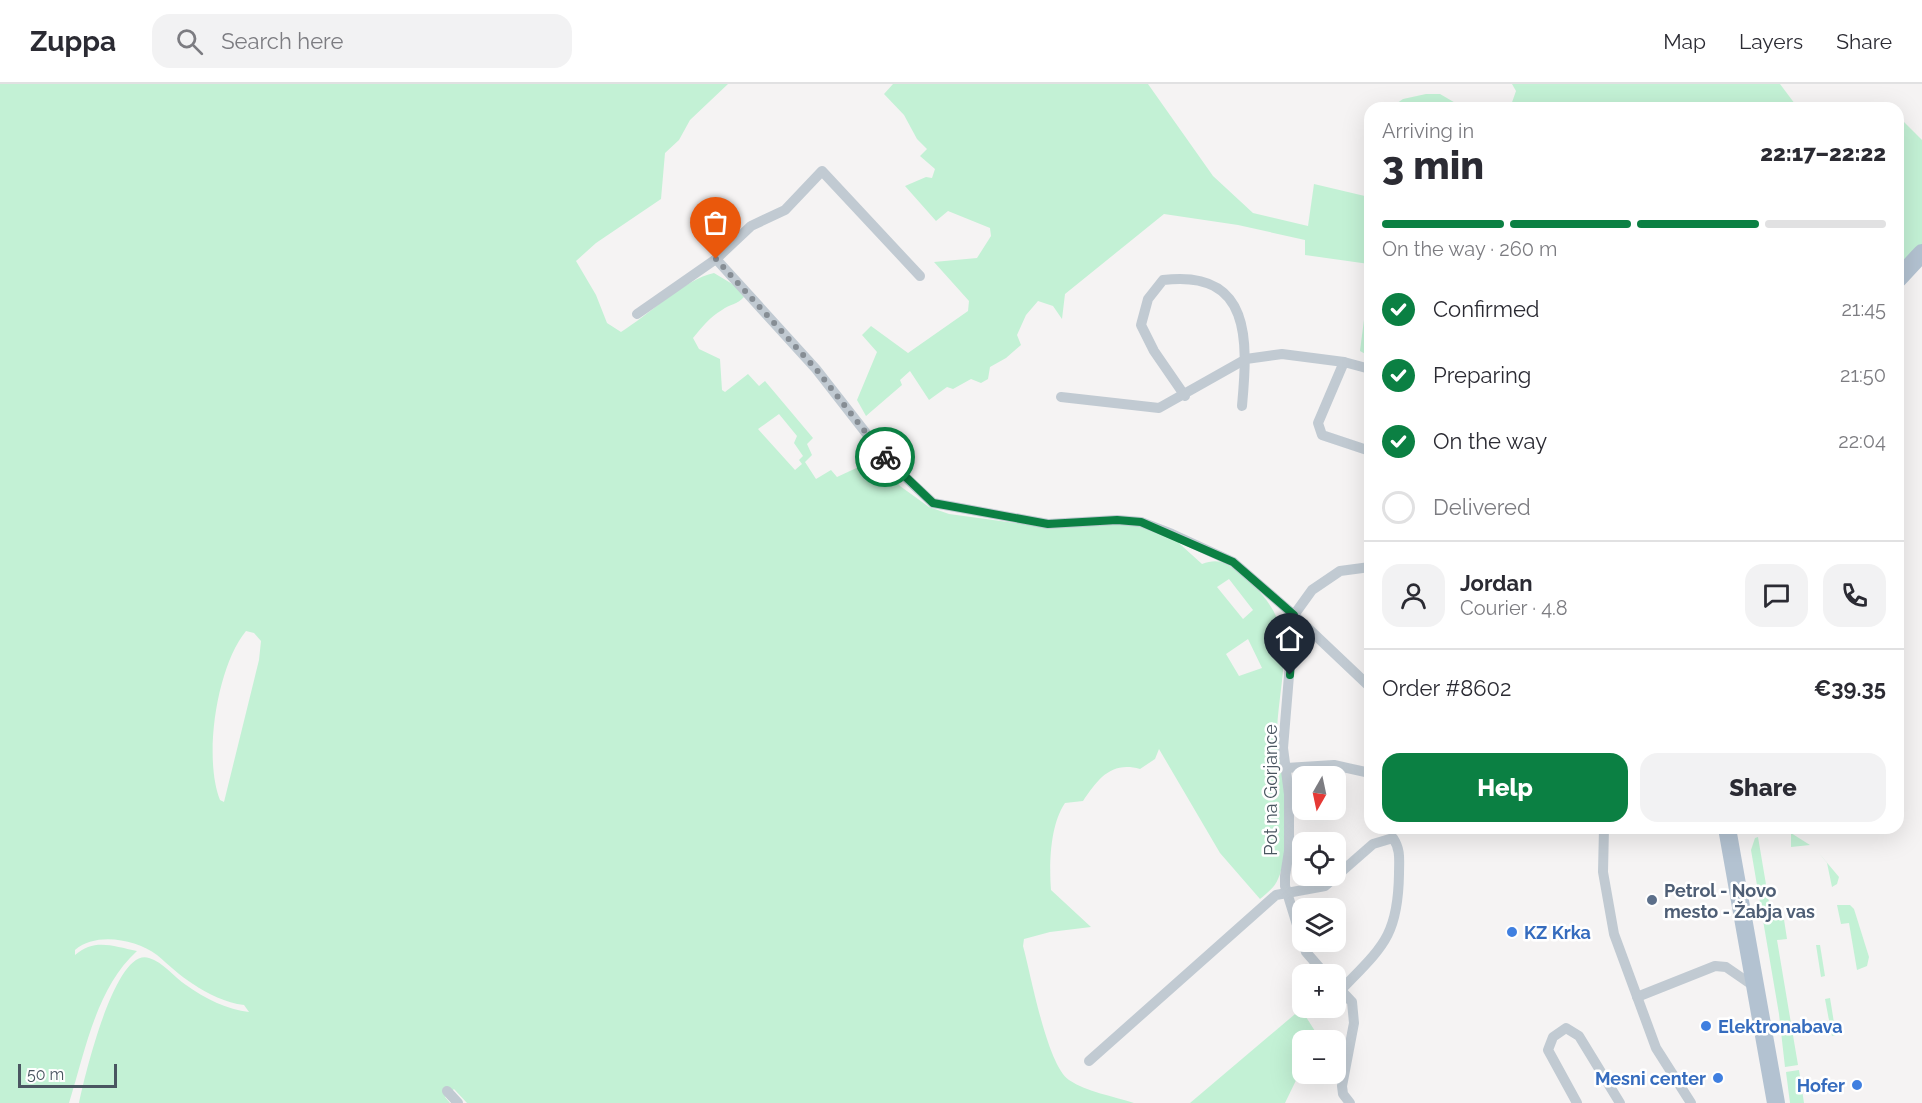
<!DOCTYPE html>
<html lang="en">
<head>
<meta charset="utf-8">
<style>
  body { margin:0; font-family:Raleway,sans-serif; background:#f2f2f3; color:#2b2b33; height:100vh; display:flex; flex-direction:column; font-size:22px; white-space:nowrap }
  * { box-sizing:border-box; margin:0 }
  p { font-size:20px; color:#7c7c81 }
  .icon { flex:none; width:33px; height:33px; fill:none; stroke:currentColor; stroke-width:2; stroke-linecap:round; stroke-linejoin:round }
  .map { position:relative; flex:1; overflow:hidden }
  .panel { position:absolute; left:1364px; top:18px; width:540px; height:732px; display:flex; flex-direction:column; background:#fff; border-radius:18px; box-shadow:0 6px 24px #0002 }
  .panel>* { flex:none }
  .needle { width:39px; rotate:189deg }
  .buttons { position:absolute; left:1292px; top:682px; display:grid; gap:12px }
  .buttons a { display:grid; place-items:center; width:54px; height:54px; border-radius:12px; background:#fff; box-shadow:0 6px 24px #0002; font-size:30px }
  .scale { position:absolute; left:18px; bottom:15px; width:99px; box-sizing:border-box; padding-left:6px; border:3px solid #4a5661; border-top:0; font-size:16px; line-height:21px; white-space:nowrap; color:#4a5661; -webkit-text-stroke:4px #fff; paint-order:stroke }
  .pin { position:absolute; display:grid; place-items:center; width:51px; height:51px; color:#fff; margin:-62px -26px; border-radius:50% 50% 50% 0; rotate:-45deg; box-shadow:0 0 6px #0007 }
  .pin .icon { rotate:45deg }
  .courier { position:absolute; display:grid; place-items:center; width:60px; height:60px; margin:-30px; border:4px solid #0b8043; border-radius:50%; background:#fff; color:#222; box-shadow:0 2px 8px #0007 }
  .head em { font-style:normal; font-weight:800 }
  .head div { display:flex; flex-direction:column-reverse }
  .head { display:flex; align-items:center; justify-content:space-between; height:102px; padding:0 18px }
  h1 { font-size:39px; font-weight:800; line-height:45px }
  .bar { display:grid; grid-template-columns:repeat(4,1fr); gap:9px 6px; align-content:center; height:72px; padding:0 18px }
  .bar i { height:8px; border-radius:4px; background:#e1e1e2 }
  .bar .on { background:#0b8043 }
  .bar p { grid-column:span 4 }
  .line { display:flex; align-items:center; gap:15px; padding:0 18px; border-top:2px solid #e1e1e2 }
  .line div { flex:1 }
  .round { display:grid; place-items:center; flex:none; width:63px; height:63px; border-radius:18px; background:#f2f2f3 }
  ol { padding:0 18px; list-style:none }
  li { display:flex; align-items:center; gap:18px; height:66px }
  li p { margin-inline-start:auto }
  li .icon { padding:6px; border-radius:50%; background:#0b8043; color:#fff; stroke-width:4 }
  li:last-child { color:#7c7c81 }
  li i { width:33px; height:33px; border:3px solid #e1e1e2; border-radius:50% }
  .action { display:flex; gap:12px; margin-top:auto; padding:12px 18px }
  .action a { flex:1; height:69px; border-radius:18px; background:#0b8043; color:#fff; font-size:24px; font-weight:800; line-height:69px; text-align:center }
  .action a+a { background:#f2f2f3; color:#2b2b33 }
  header { display:flex; align-items:center; gap:36px; box-sizing:border-box; height:84px; padding:0 30px; background:#fff; border-bottom:2px solid #e1e1e2 }
  header strong { font-size:28px }
  nav { display:flex; gap:33px; margin-inline-start:auto; font-size:21px }
  .search { width:420px; height:54px; background:#f2f2f3; display:flex; align-items:center; gap:15px; box-sizing:border-box; padding:0 21px; border-radius:18px; color:#7c7c81; font-size:22px }
  .map>svg:first-child { display:block }
  .green { fill:#c3f1d5; fill-rule:evenodd }
  .lines { fill:none; stroke-linecap:round; stroke-linejoin:round }
  .minor { stroke:#c1cad2; stroke-width:10 }
  .primary { stroke:#b3c2d1; stroke-width:18 }
  .done { stroke:#868d94; stroke-width:6; stroke-dasharray:0 10.8 }
  .route { stroke:#0b8043; stroke-width:8 }
  .service-dot { fill:#5c6f8a; stroke:#fff; stroke-width:2 }
  .shop-dot { fill:#3f7fe0; stroke:#fff; stroke-width:2 }
  .labels { text-anchor:middle; dominant-baseline:central; stroke-width:5; stroke-linejoin:round; paint-order:stroke }
  .street-label { font-size:18px; fill:#4a5661; stroke:#fff }
  .service-label { font-size:18px; font-weight:bold; fill:#4e5e75; stroke:#fff; text-anchor:start }
  .shop-label { font-size:18px; font-weight:bold; fill:#366cbe; stroke:#fff; text-anchor:start }
</style>
</head>
<body>
<header>
<strong>Zuppa</strong>
<div class="search"><svg class="icon" aria-label="search" viewBox="0 0 24 24"><circle cx="10" cy="10" r="6"/><path d="M15 15l6 6"/></svg>Search here</div>
<nav><a>Map</a><a>Layers</a><a>Share</a></nav>
</header>
<div class="map">
<svg width="1922" height="1019" viewBox="0 0 1922 1019">
  <rect width="100%" height="100%" fill="#f5f3f3"/>
  <g class="green">
    <path d="M0,0H728L690,36L679,56L665,69L661,115L596,159L576,177L596,211L607,239L621,248C647,232 685,195 714,189L734,201L744,213C737,221 730,220 722,226C710,233 702,243 693,254L699,265L720,275L722,306L725,308L748,290L759,302L765,297L813,354L807,360L812,371L805,378L816,395L831,386L837,393L878,374L900,402L929,423L949,430L1015,439L1142,440L1171,452L1202,480C1220,473 1228,480 1242,491C1302,541 1281,579 1277,645C1277,659 1281,672 1282,686C1285,714 1290,770 1278,795C1275,803 1267,809 1260,815L1220,769L1159,665L1155,675L1140,685C1111,677 1098,695 1083,717L1065,719C1050,741 1049,780 1051,806L1091,843L1050,848L1024,855L1023,862C1031,891 1047,981 1069,996C1087,1008 1113,1012 1134,1019H467L454,1005L445,1013L450,1019H79C84,995 115,862 149,874C163,878 174,893 186,901C204,914 228,926 249,928L244,921C226,919 208,910 193,900C180,892 169,881 157,871C135,855 96,848 75,866V871C94,854 113,862 137,867C96,904 85,968 69,1019H0ZM779,330L797,352L794,359L803,372L799,376L802,380L795,386L758,345ZM1229,495L1253,526L1243,535L1217,503ZM246,547L254,549L261,557L259,576L224,718L220,716C203,673 217,582 246,547ZM1248,555L1262,584L1239,592L1226,570Z"/>
    <polygon points="893,0 1148,0 1213,92 1253,129 1308,142 1314,100 1369,113 1369,180 1305,171 1305,156 1238,141 1164,130 1065,210 1062,235 1053,222 1038,217 1026,231 1017,251 1021,261 1006,274 990,283 988,295 981,299 971,295 953,305 947,303 929,316 910,287 900,296 902,301 866,332 857,316 877,268 862,251 871,242 908,269 968,227 969,217 934,178 977,174 991,152 990,144 948,127 936,137 905,102 926,93 932,94 935,85 920,72 927,65 917,55 904,31 884,10"/>
    <polygon points="1512,0 1780,0 1798,24 1510,24 1516,7"/>
    <polygon points="1426,10 1440,10 1464,24 1390,24 1403,15"/>
    <polygon points="1898,32 1922,56 1922,163 1898,190"/>
    <polygon points="1369,196 1370,272 1369,272 1360,267"/>
    <polygon points="1791,749 1810,761 1791,763"/>
    <polygon points="1758,753 1771,830 1783,829 1787,855 1777,856 1798,981 1785,983 1779,930 1751,766 1755,754"/>
    <polygon points="1818,768 1839,793 1837,800 1832,803 1827,779"/>
    <polygon points="1837,821 1850,821 1854,825 1869,873 1867,882 1857,886 1849,839 1841,840"/>
    <polygon points="1816,861 1820,861 1825,892 1821,893"/>
    <polygon points="1830,914 1836,951 1832,952 1825,915"/>
    <polygon points="1301,925 1320,955 1302,957 1302,984 1285,1019 1190,1019"/>
    <polygon points="1799,986 1804,1019 1790,1019 1786,988"/>
  </g>
  <g class="lines">
    <g class="minor">
      <polyline points="716,175 816,285 887,376 933,419 1048,440 1117,436 1141,438 1172,450 1233,478 1294,531 1370,603"/>
      <polyline points="637,230 716,175 751,142 785,126 822,87 920,192"/>
      <polyline points="1344,278 1318,339 1322,351 1370,367"/>
      <path d="M1185,312L1154,267L1141,241L1148,215L1163,196C1252,185 1248,257 1242,322"/>
      <polyline points="1061,313 1159,324 1246,275 1282,270 1344,278 1370,285"/>
      <polyline points="1286,684 1334,681 1370,689"/>
      <polyline points="1604,744 1603,788 1614,850 1656,964 1691,1019"/>
      <polyline points="1302,857 1285,802 1285,792 1289,767 1289,710 1283,664 1294,531 1312,506 1340,487 1370,483"/>
      <polyline points="1303,858 1306,868 1326,891"/>
      <polyline points="1335,900 1352,918 1354,939 1342,1002 1343,1010 1350,1019"/>
      <polyline points="1637,913 1715,882 1726,883 1755,903"/>
      <path d="M1089,977L1276,811L1325,802L1373,760L1393,754C1401,766 1399,776 1399,790C1398,853 1382,863 1341,906"/>
      <polyline points="447,1007 458,1019"/>
      <polyline points="1577,1019 1548,966 1553,953 1566,944 1579,952 1620,1019"/>
    </g>
    <g class="primary">
      <polyline points="1898,195 1922,169"/>
      <polyline points="1727,744 1776,1019"/>
    </g>
  </g>
  <g class="lines">
    <polyline class="done" points="716,175 816,285 885,373"/>
    <polyline class="route" points="885,373 933,419 1048,440 1117,436 1141,438 1233,478 1294,531 1290,591"/>
  </g>
  <circle class="service-dot" cx="1652" cy="816" r="6"/>
  <g class="shop-dot">
    <circle cx="1512" cy="848" r="6"/>
    <circle cx="1706" cy="942" r="6"/>
    <circle cx="1718" cy="994" r="6"/>
    <circle cx="1857" cy="1001" r="6"/>
  </g>
  <g class="labels">
    <g class="street-label">
      <text transform="translate(1270 706) rotate(-90)">Pot na Gorjance</text>
    </g>
    <g class="service-label">
      <text x="1664" y="806">Petrol - Novo<tspan x="1664" dy="21">mesto - Žabja vas</tspan></text>
    </g>
    <g class="shop-label">
      <text x="1524" y="848">KZ Krka</text>
      <text x="1718" y="942">Elektronabava</text>
      <text x="1706" y="994" text-anchor="end">Mesni center</text>
      <text x="1845" y="1001" text-anchor="end">Hofer</text>
    </g>
  </g>
</svg>
<div class="buttons">
<a><svg class="needle" viewBox="-14 -14 28 28"><path d="M0-13l5 13h-10z" fill="#e53935"/><path d="M0 13l5-13h-10z" fill="#7c7c81"/></svg></a>
<a><svg class="icon" aria-label="locate" viewBox="0 0 24 24"><circle cx="12" cy="12" r="6"/><path d="M12 2v4M12 18v4M2 12h4M18 12h4"/></svg></a>
<a><svg class="icon" aria-label="layers" viewBox="0 0 24 24"><path d="M12 4l9 5-9 5-9-5zM3 14l9 5 9-5"/></svg></a>
<a>+</a>
<a>−</a>
</div>
<div class="scale">50 m</div>
<div class="pin" style="left:716px;top:175px;background:#ea580c"><svg class="icon" aria-label="bag" viewBox="0 0 24 24"><path d="M5 8h14l-1 12H6zM9 8a3 3 0 0 1 6 0"/></svg></div>
<div class="pin" style="left:1290px;top:591px;background:#1f2937"><svg class="icon" aria-label="home" viewBox="0 0 24 24"><path d="M3 11l9-7 9 7M6 9v11h12V9"/></svg></div>
<div class="courier" style="left:885px;top:373px"><svg class="icon" aria-label="bike" viewBox="0 0 24 24"><circle cx="6" cy="16" r="4"/><circle cx="18" cy="16" r="4"/><path d="M6 16l4-8h5l3 8M10 8l3 8H6M13 5h3"/></svg></div>
<section class="panel">
<div class="head"><div><h1>3 min</h1><p>Arriving in</p></div><em>22:17–22:22</em></div>
<div class="bar"><i class="on"></i><i class="on"></i><i class="on"></i><i></i><p>On the way · 260 m</p></div>
<ol>
<li><svg class="icon" aria-label="check" viewBox="0 0 24 24"><path d="M5 12l5 5 9-10"/></svg>Confirmed<p>21:45</p></li>
<li><svg class="icon" aria-label="check" viewBox="0 0 24 24"><path d="M5 12l5 5 9-10"/></svg>Preparing<p>21:50</p></li>
<li><svg class="icon" aria-label="check" viewBox="0 0 24 24"><path d="M5 12l5 5 9-10"/></svg>On the way<p>22:04</p></li>
<li><i></i>Delivered</li>
</ol>
<div class="line" style="height:108px"><a class="round"><svg class="icon" aria-label="person" viewBox="0 0 24 24"><circle cx="12" cy="8" r="4"/><path d="M4 21q1-7 8-7t8 7"/></svg></a><div><b>Jordan</b><p>Courier · 4.8</p></div><a class="round"><svg class="icon" aria-label="chat" viewBox="0 0 24 24"><path d="M4 5h16v11H9l-5 4z"/></svg></a><a class="round"><svg class="icon" aria-label="phone" viewBox="0 0 24 24"><path d="M5 4h4l2 5-3 2q2 4 5 5l2-3 5 2v4C11 20 4 13 5 4z"/></svg></a></div>
<div class="line" style="height:78px"><div>Order #8602</div><b>€39.35</b></div>
<div class="action"><a>Help</a><a>Share</a></div>
</section>
</div>
</body>
</html>
